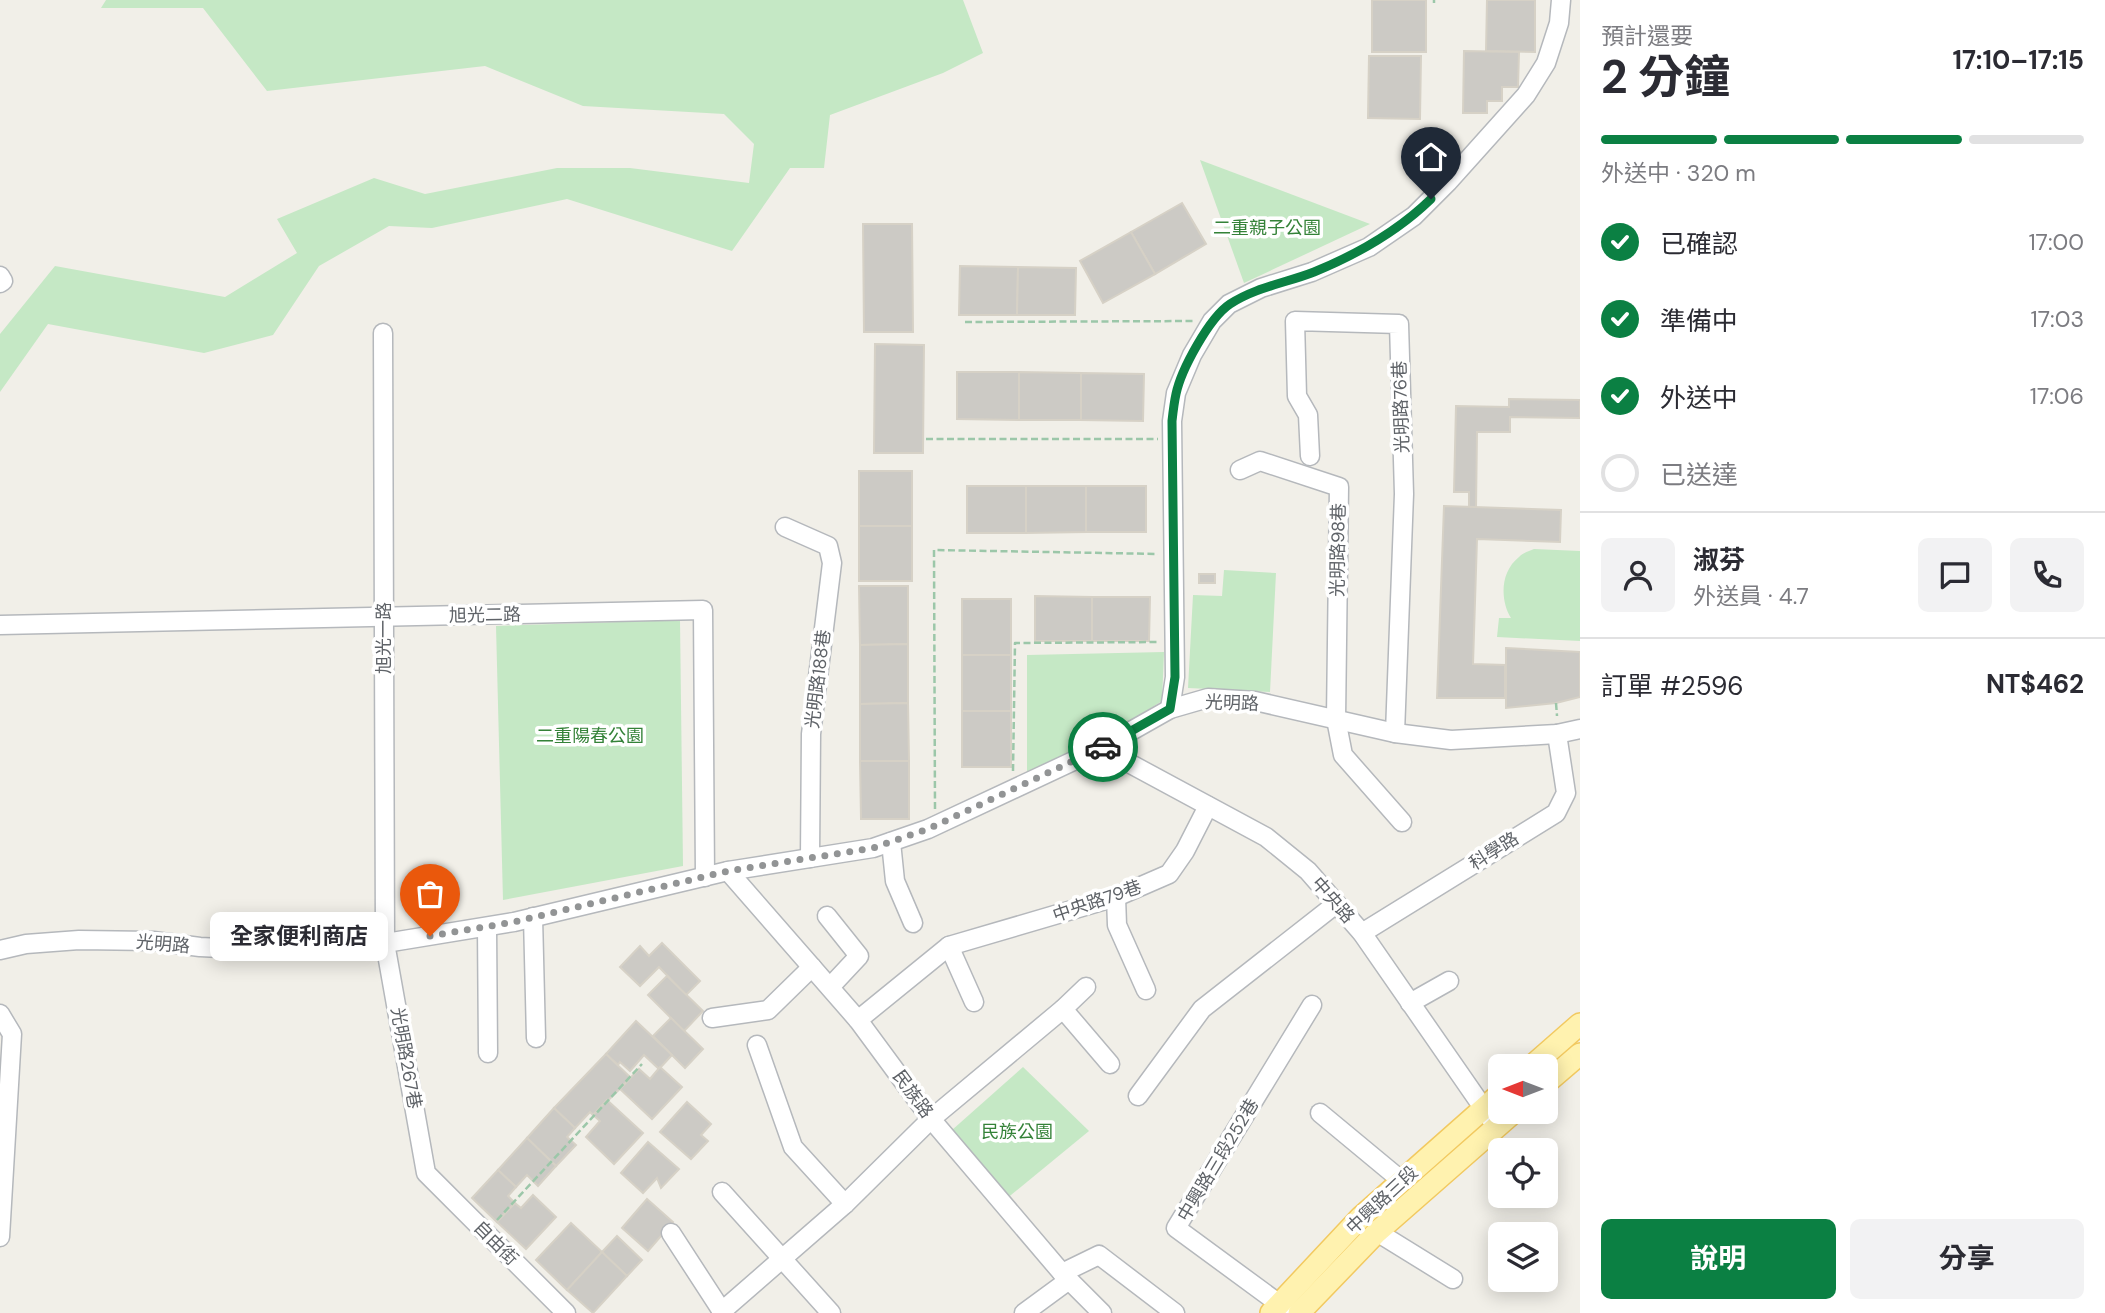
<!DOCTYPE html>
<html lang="zh-TW">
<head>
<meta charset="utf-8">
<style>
  body { margin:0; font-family:"DM Sans","Noto Sans TC",sans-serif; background:#f2f2f3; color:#2b2b33; height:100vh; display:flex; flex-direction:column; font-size:26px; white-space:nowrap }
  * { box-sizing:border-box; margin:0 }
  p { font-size:23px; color:#7c7c81 }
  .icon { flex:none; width:38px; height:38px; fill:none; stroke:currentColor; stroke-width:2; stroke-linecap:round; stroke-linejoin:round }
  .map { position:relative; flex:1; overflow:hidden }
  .sheet { display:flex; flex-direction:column; background:#fff; width:525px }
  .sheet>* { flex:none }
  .needle { width:46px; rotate:270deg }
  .fabs { position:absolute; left:1488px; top:1054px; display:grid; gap:14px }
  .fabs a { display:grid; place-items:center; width:70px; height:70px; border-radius:10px; background:#fff; box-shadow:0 4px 18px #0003; font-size:35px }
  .pin { position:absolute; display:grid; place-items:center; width:60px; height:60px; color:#fff; margin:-72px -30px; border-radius:50% 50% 50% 0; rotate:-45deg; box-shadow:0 0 7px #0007 }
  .pin .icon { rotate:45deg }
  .courier { position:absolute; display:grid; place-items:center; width:70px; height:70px; margin:-35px; border:5px solid #0b8043; border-radius:50%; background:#fff; color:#222; box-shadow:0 2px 9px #0007 }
  .bubble { position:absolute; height:49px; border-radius:10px; background:#fff; box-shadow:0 4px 18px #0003; font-size:23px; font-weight:700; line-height:49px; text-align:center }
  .summary em { font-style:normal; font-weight:700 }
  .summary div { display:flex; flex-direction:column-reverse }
  .summary { display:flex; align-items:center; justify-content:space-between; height:119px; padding:0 21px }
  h1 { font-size:46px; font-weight:700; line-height:52px }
  .bar { display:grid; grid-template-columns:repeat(4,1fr); gap:10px 7px; align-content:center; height:84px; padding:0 21px }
  .bar i { height:9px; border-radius:5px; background:#e1e1e2 }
  .bar .active { background:#0b8043 }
  .bar p { grid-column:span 4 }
  .line { display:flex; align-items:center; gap:18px; padding:0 21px; border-top:2px solid #e1e1e2 }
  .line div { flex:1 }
  .round { display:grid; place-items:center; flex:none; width:74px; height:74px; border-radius:10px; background:#f2f2f3 }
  ol { padding:0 21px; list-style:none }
  li { display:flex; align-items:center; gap:21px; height:77px }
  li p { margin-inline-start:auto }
  li .icon { padding:7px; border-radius:50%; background:#0b8043; color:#fff; stroke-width:4 }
  li:last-child { color:#7c7c81 }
  li i { width:38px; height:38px; border:4px solid #e1e1e2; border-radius:50% }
  .cta { display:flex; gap:14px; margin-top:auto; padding:14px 21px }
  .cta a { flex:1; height:80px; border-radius:10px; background:#0b8043; color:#fff; font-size:28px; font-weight:700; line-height:80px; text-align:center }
  .cta a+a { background:#f2f2f3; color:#2b2b33 }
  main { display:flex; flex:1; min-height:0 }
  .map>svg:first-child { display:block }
  .green { fill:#c5e8c5 }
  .building { fill:#cccac5; stroke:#d6d1c6; stroke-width:2 }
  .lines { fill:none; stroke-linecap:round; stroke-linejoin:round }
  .minor-casing { stroke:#b5b8bc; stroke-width:21 }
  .major-casing { stroke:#f2c960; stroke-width:24 }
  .path { stroke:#9cc7a9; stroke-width:2.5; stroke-dasharray:7 3.5; stroke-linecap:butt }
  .minor { stroke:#fff; stroke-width:18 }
  .major { stroke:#fff2af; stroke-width:21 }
  .done { stroke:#929495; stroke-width:7; stroke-dasharray:0 12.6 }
  .route { stroke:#0b8043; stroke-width:9 }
  .labels { text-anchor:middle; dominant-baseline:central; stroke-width:7; stroke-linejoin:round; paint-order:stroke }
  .park-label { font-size:18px; fill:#348238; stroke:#fff }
  .street-label { font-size:18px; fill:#5f6368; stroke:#fff }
</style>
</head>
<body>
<main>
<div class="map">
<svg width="1580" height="1313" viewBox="0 0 1580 1313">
  <rect width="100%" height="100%" fill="#f1efe8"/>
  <g class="green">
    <polygon points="106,0 963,0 983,53 943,73 830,115 824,168 790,168 732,251 567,199 432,228 389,226 319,266 273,335 204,353 48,324 0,392 0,334 55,266 225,297 297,253 277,219 374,178 425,194 557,168 630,168 749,183 754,144 724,114 583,106 485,66 267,91 203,8 101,8"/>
    <polygon points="1200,160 1370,224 1244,283"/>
    <path d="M1534,549L1580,551V641L1497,637L1499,618H1511C1500,600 1500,572 1519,557C1523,553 1529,551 1534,549Z"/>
    <polygon points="1224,570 1276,573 1270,692 1188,688 1193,595 1222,596"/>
    <polygon points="680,620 683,866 503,900 496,626"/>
    <polygon points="1164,652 1162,701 1093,744 1027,775 1027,655"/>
    <polygon points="1023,1067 1089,1131 1000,1204 943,1138"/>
  </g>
  <g class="building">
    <rect x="1372" y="0" width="54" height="52"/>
    <polygon points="1487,0 1535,0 1535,52 1486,51"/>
    <polygon points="1464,51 1519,52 1518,87 1502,87 1502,101 1487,101 1487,113 1463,113"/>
    <polygon points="1369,56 1421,56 1420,119 1368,118"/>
    <polygon points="1182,203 1206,244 1155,274 1131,232"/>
    <polygon points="863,224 912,224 913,332 864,332"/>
    <polygon points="1131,232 1155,274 1103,303 1080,261"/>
    <polygon points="960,266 1018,267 1017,315 959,315"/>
    <polygon points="1018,267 1076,268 1075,315 1017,315"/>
    <polygon points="875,344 924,345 923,453 874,453"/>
    <polygon points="957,372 1019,372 1019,420 957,419"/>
    <polygon points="1019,372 1081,373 1081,420 1019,420"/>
    <polygon points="1081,373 1144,374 1143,421 1081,420"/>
    <polygon points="1509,399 1580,400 1580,418 1510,417 1510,432 1477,432 1476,508 1469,507 1469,492 1454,492 1456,406 1509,407"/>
    <rect x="859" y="471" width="53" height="55"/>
    <rect x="967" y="486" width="59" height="47"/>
    <polygon points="1026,486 1086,486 1086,532 1026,533"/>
    <rect x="1086" y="486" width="60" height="46"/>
    <polygon points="1444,506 1561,510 1560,542 1477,539 1473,664 1505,665 1505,698 1437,698"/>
    <rect x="859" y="526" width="53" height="55"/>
    <rect x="1199" y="574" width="16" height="9"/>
    <polygon points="859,586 908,586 908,644 860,645"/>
    <polygon points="1035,596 1092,597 1092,641 1035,641"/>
    <polygon points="1092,597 1150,597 1149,641 1092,641"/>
    <rect x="962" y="599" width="49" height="56"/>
    <polygon points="908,644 908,703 860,704 860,645"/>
    <polygon points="1506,648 1580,652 1580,697 1556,703 1506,708"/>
    <rect x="962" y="655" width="49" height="56"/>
    <polygon points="908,703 909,761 860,761 860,704"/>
    <rect x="962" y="711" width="49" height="56"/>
    <polygon points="860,761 909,761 909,819 861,819"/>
    <polygon points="662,943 700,981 686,995 659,967 640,986 620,967 640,946 649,956"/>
    <polygon points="667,976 703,1011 684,1031 648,995"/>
    <polygon points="671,1018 703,1049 685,1068 653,1036"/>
    <polygon points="636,1021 672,1055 659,1069 644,1055 630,1071 620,1062 618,1065 606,1054"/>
    <polygon points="606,1054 631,1078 593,1115 590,1112 575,1128 554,1108"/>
    <polygon points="660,1067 682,1087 652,1119 620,1089 639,1069 650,1079"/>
    <polygon points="607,1100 643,1133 614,1164 586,1137 600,1121 593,1115"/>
    <polygon points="687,1102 711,1124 701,1135 708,1141 691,1159 660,1132"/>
    <polygon points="554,1108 575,1128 567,1137 576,1145 556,1166 527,1138"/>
    <polygon points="527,1138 556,1166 538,1186 527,1175 516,1187 498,1170"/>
    <polygon points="648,1142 679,1169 661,1188 657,1178 643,1193 621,1173"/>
    <polygon points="498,1170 516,1187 508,1196 515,1203 497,1222 472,1198"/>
    <polygon points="533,1195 556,1217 526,1249 497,1222 515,1203 521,1208"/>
    <polygon points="647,1199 673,1222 648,1251 622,1228"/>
    <polygon points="571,1223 602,1252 567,1290 536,1260"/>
    <polygon points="617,1236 642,1260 627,1276 602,1252"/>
    <polygon points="602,1252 627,1276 593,1313 567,1290"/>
  </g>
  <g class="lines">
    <defs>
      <g id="minor">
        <polyline points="0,276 3,281 0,283"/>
        <polyline points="383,333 385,943 426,1173 566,1313"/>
        <polyline points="1310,456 1308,415 1297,396 1295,321 1399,324 1404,494 1395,733"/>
        <polyline points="1240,470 1260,461 1339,487 1336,719 1343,755 1402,822"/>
        <polyline points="785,527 828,546 832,563 811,734 810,858"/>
        <polyline points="0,625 703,610 705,877"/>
        <polyline points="1170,709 1175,677 1172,421 1176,393 1192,355 1212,321 1229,304 1261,288 1312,272 1369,247 1414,216 1448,182 1526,95 1546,63 1559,23 1561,0"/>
        <polyline points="1101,748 1266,837 1308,871 1362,933 1491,1119"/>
        <polyline points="891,842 895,881 913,923"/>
        <polyline points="728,871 858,1020 931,1119 1062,1273 1102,1313"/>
        <polyline points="1116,897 1117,925 1146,990"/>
        <polyline points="827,916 859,956 830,987"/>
        <polyline points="533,917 536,1038"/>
        <polyline points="487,927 488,1053"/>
        <polyline points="1362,933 1556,813 1566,793 1557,734"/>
        <polyline points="949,946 974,1002"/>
        <polyline points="0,950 26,944 79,940 153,941 200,947 261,950 343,950 514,922 728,871 873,848 928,829 1101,748 1170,709 1208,698 1255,701 1395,733 1451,740 1557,734 1580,729"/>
        <polyline points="1410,1003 1449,981"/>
        <polyline points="1063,1009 1110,1064"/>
        <polyline points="0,1014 12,1034 0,1237"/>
        <polyline points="712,1018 768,1010 812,967"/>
        <polyline points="858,1020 949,946 1116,897 1169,874 1185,851 1208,806"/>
        <polyline points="757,1045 793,1147 845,1204"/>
        <polyline points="1138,1096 1202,1009 1336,904"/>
        <polyline points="1320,1113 1402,1181"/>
        <polyline points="722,1192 831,1313"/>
        <polyline points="1377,1232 1453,1279"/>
        <polyline points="671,1233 723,1313"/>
        <polyline points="1062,1273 1099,1255 1175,1313"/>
        <polyline points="1289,1311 1176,1228 1312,1005"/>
        <polyline points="721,1312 845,1204 931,1119 1063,1009 1086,987"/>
        <polyline points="1024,1313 1069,1280"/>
      </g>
      <g id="major">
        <polyline points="1532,1066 1580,1024"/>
        <polyline points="1545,1084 1580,1054"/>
        <polyline points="1271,1313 1361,1217 1500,1094"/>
        <polyline points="1299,1313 1377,1232 1515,1111"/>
      </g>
    </defs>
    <use href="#minor" class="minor-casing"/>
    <use href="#major" class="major-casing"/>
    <g class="path">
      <polyline points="1434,0 1434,3"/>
      <polyline points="965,322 1195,321"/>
      <polyline points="926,439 1158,439"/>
      <polyline points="1556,703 1557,716"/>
      <polyline points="1013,771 1015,643 1160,642"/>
      <polyline points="935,809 934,550 1158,554"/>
      <polyline points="497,1220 642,1064"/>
    </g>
    <use href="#minor" class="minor"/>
    <use href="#major" class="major"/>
  </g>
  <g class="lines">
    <polyline class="done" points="430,936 514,922 728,871 873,848 928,829 1103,747"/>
    <path class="route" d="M1103,747L1170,709L1175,677L1172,421C1173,412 1174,403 1176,394C1181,370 1209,318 1230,304C1256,287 1286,283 1314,272C1358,254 1397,232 1431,199"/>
  </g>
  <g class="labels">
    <g class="park-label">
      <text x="1267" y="228">二重親子公園</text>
      <text x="590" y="736">二重陽春公園</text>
      <text x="1017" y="1132">民族公園</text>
    </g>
    <g class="street-label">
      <text transform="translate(1401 407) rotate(-92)">光明路76巷</text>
      <text transform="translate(1338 550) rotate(-89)">光明路98巷</text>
      <text transform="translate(485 615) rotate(-1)">旭光二路</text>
      <text transform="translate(384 638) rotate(-90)">旭光一路</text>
      <text transform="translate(818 679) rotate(-83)">光明路188巷</text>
      <text transform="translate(1232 703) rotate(2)">光明路</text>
      <text transform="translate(1494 851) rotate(-32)">科學路</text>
      <text transform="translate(1333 900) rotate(49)">中央路</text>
      <text transform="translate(1097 901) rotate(-19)">中央路79巷</text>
      <text transform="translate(163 944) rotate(5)">光明路</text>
      <text transform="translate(406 1058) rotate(80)">光明路267巷</text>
      <text transform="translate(913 1094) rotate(54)">民族路</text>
      <text transform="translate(1218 1160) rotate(-59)">中興路三段252巷</text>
      <text transform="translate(1382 1200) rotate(-43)">中興路三段</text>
      <text transform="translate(496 1243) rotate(45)">自由街</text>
    </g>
  </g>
</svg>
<div class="fabs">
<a><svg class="needle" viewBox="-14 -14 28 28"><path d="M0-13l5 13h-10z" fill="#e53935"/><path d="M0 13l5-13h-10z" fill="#7c7c81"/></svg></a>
<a><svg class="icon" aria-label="locate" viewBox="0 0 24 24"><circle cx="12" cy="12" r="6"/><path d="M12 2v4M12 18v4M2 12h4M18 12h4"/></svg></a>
<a><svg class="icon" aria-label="layers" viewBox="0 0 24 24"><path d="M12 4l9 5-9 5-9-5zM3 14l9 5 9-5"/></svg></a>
</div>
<div class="pin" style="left:430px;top:936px;background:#ea580c"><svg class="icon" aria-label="bag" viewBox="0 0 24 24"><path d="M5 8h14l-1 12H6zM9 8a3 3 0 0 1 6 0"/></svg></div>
<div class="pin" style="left:1431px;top:199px;background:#1f2937"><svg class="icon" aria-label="home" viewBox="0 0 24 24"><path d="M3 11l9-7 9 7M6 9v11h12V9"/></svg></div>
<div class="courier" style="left:1103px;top:747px"><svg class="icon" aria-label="car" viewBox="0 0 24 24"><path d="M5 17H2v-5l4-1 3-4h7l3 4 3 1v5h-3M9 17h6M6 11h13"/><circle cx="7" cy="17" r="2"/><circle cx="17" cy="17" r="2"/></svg></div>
<div class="bubble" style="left:210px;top:912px;width:178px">全家便利商店</div>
</div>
<section class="sheet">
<div class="summary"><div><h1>2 分鐘</h1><p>預計還要</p></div><em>17:10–17:15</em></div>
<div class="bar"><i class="active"></i><i class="active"></i><i class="active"></i><i></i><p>外送中 · 320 m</p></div>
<ol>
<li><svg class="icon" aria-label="check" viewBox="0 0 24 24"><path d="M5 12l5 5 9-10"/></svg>已確認<p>17:00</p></li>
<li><svg class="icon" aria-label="check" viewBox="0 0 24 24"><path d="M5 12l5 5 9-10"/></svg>準備中<p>17:03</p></li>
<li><svg class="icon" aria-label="check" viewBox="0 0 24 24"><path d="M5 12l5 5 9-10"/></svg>外送中<p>17:06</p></li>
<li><i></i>已送達</li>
</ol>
<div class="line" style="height:126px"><a class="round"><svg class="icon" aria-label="person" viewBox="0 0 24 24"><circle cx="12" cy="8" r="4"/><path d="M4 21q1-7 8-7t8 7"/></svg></a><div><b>淑芬</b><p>外送員 · 4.7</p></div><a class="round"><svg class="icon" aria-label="chat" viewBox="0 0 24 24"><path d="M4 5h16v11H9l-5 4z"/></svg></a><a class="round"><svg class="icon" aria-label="phone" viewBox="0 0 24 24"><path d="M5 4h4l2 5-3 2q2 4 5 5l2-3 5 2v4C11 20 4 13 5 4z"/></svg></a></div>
<div class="line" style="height:91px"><div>訂單 #2596</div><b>NT$462</b></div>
<div class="cta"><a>說明</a><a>分享</a></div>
</section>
</main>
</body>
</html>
